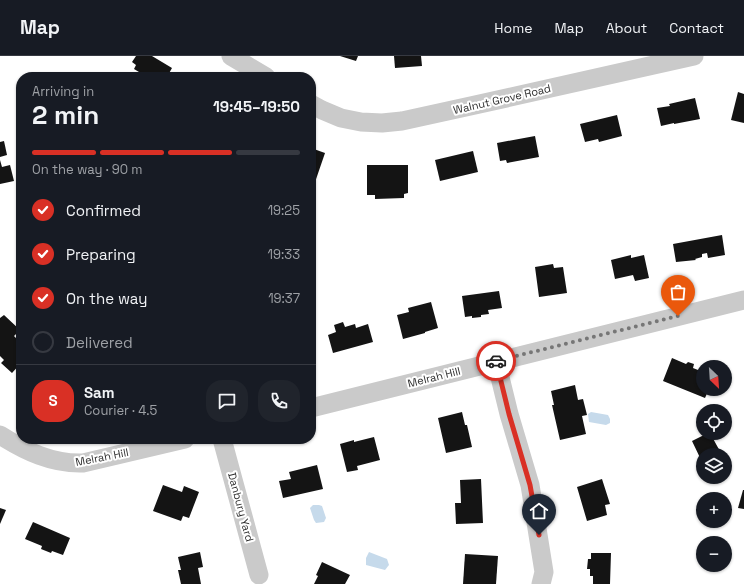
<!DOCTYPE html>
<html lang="en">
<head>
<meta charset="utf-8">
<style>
  body { margin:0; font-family:"Space Grotesk",sans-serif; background:#20242c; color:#f1f3f6; height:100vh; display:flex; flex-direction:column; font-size:15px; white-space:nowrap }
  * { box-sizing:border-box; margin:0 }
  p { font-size:13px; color:#9ea1a6 }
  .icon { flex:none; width:22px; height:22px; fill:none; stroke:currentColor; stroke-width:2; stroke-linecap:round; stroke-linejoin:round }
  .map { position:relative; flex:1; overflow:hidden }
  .side { position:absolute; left:16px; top:16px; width:300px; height:372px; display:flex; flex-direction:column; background:#171b24; border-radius:16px; box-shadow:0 1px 3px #0004 }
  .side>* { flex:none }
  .needle { width:26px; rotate:155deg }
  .tools { position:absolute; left:696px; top:304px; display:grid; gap:8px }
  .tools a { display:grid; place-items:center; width:36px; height:36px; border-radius:50%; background:#171b24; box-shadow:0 1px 3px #0004; font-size:20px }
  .pin { position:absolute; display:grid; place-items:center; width:34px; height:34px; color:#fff; margin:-41px -17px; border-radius:50% 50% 50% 0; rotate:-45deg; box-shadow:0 0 4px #0007 }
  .pin .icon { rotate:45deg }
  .courier { position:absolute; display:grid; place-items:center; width:40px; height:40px; margin:-20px; border:3px solid #d93025; border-radius:50%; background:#fff; color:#222; box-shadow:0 1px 5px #0007 }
  .headline em { font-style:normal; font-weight:800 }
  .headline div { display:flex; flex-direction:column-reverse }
  .headline { display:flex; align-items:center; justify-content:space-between; height:68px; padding:0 16px }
  h1 { font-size:26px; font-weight:800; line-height:30px }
  .bar { display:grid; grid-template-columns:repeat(4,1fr); gap:6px 4px; align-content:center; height:48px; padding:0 16px }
  .bar i { height:5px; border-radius:3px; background:#363941 }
  .bar .on { background:#d93025 }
  .bar p { grid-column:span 4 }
  .line { display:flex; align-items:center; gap:10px; padding:0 16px; border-top:1px solid #363941 }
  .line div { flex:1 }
  .round { display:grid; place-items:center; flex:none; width:42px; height:42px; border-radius:16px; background:#20242c }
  ol { padding:0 16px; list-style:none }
  li { display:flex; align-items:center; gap:12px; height:44px }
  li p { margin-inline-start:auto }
  li .icon { padding:4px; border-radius:50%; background:#d93025; color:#fff; stroke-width:4 }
  li:last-child { color:#9ea1a6 }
  li i { width:22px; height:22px; border:2px solid #363941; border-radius:50% }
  header { display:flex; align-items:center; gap:24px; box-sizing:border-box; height:56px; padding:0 20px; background:#171b24; border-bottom:1px solid #363941 }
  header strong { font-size:19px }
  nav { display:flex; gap:22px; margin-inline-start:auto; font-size:14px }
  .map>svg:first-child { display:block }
  .water { fill:#c6daeb }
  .building { fill:#141414 }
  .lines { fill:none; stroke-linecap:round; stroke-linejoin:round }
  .minor { stroke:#cacaca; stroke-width:19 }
  .done { stroke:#767676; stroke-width:4; stroke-dasharray:0 7.2 }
  .route { stroke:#d93025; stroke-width:5 }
  .labels { text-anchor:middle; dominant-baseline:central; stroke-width:4; stroke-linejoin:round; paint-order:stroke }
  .street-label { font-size:11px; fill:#2d2d2d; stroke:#fff }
</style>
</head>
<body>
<header>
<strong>Map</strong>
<nav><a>Home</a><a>Map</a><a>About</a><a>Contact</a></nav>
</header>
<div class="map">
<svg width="744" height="528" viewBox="0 0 744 528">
  <rect width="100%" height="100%" fill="#fff"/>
  <g class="water">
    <polygon points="591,356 608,359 610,363 610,367 606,369 589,366 588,358"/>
    <polygon points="313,449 319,449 322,450 326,462 324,466 316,467 314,464 310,452"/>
    <polygon points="369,496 387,503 389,509 385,514 366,509 366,502"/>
  </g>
  <g class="building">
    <polygon points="136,0 152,0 172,12 167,21 135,21 139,16 134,13 136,9 132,6"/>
    <polygon points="340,0 358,0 356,5"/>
    <polygon points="394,0 421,0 422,10 395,12"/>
    <polygon points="738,36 744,38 744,67 731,64"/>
    <polygon points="695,42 700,63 674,68 674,67 661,70 657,52 670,50 669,48"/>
    <polygon points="617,59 622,80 599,86 598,83 585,86 580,68"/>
    <polygon points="535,80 539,101 507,107 506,104 500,105 497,87"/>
    <polygon points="4,85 7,99 0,101 0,86"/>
    <polygon points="311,92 325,97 314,129 311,128"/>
    <polygon points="473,95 478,116 440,125 435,104"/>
    <polygon points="0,104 2,111 10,109 14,125 0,128"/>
    <polygon points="367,109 408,109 408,137 404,138 404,142 375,143 375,139 367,139"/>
    <polygon points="722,179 725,199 708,202 707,197 702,198 702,201 695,203 696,204 676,206 673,188"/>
    <polygon points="631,199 631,202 644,199 649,222 635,225 633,219 615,223 611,204"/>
    <polygon points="553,208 554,212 563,211 567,237 539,241 535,211"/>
    <polygon points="499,235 502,252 488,254 489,258 481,259 481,261 472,262 472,260 465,261 462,240"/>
    <polygon points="431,246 438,272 425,276 425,277 403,283 397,259 409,256 408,252"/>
    <polygon points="4,259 20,274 14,280 19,285 21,283 21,307 12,317 1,307 4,304 0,300 0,262"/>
    <polygon points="343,266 345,271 355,268 356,272 368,268 373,286 333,297 328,279 336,276 334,269"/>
    <polygon points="672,302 686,308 688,306 694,308 693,312 703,316 703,333 709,333 705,342 663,325"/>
    <polygon points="575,329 578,344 583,343 587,359 582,360 586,378 560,384 552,349 554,349 551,335"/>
    <polygon points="462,356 465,369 467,369 472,391 446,397 438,362"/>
    <polygon points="708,377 710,377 722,399 703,399 703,408 692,385"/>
    <polygon points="374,381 380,404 357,410 358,414 347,416 340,388 354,384 354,386"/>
    <polygon points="317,409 323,433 283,442 279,425 291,423 289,416"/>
    <polygon points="703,409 703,420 701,421 697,412"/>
    <polygon points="481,423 483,467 456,468 455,447 461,447 460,424"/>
    <polygon points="602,423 610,448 605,449 607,459 587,465 577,431"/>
    <polygon points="163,429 182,436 184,430 199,436 189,462 183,460 181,465 153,455"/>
    <polygon points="743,434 744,434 744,453 738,452"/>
    <polygon points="0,452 6,454 0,468"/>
    <polygon points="33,466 70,482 63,499 52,495 51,497 41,493 42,490 25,483"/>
    <polygon points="200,496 203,511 198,512 201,528 181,528 178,514 181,514 178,501"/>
    <polygon points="591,497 611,497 610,528 593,528 593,520 590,520 590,513 587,513 588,503 591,503"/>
    <polygon points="465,498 498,500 496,528 463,528"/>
    <polygon points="322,506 350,519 345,528 314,528 318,520 316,519"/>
  </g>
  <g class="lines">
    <g class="minor">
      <polyline points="231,0 266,21"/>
      <polyline points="311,48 322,54 341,62 361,66 382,67 402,65 475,49 694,0"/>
      <polyline points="496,305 509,358 530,429 544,516 541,528"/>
      <polyline points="311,352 744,244"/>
      <path d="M0,379C25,395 52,408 83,407L185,383"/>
      <polyline points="222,383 259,519"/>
    </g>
  </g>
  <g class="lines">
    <polyline class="done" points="496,305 678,260"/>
    <polyline class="route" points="496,305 509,358 530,429 539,479"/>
  </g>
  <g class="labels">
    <g class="street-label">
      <text transform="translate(502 43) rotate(-13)">Walnut Grove Road</text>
      <text transform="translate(434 321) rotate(-14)">Melrah Hill</text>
      <text transform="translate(102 401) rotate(-11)">Melrah Hill</text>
      <text transform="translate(241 451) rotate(75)">Danbury Yard</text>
    </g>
  </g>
</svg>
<div class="tools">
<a><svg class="needle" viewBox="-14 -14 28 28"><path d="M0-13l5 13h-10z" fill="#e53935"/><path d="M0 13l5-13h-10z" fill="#9ea1a6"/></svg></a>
<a><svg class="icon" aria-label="locate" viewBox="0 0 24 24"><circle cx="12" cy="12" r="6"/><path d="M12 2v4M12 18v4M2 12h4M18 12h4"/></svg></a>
<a><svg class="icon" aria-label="layers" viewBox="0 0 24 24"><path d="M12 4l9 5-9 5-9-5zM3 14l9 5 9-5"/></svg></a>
<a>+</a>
<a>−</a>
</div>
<div class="pin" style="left:678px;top:260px;background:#ea580c"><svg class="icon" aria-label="bag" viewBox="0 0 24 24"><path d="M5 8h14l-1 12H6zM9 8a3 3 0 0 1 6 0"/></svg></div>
<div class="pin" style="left:539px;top:479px;background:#1f2937"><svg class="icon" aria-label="home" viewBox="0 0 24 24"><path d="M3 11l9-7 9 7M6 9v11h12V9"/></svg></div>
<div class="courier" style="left:496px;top:305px"><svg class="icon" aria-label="car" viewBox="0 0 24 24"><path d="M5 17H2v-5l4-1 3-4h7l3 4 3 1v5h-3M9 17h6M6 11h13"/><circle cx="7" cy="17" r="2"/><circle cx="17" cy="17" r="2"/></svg></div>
<section class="side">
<div class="headline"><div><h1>2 min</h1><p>Arriving in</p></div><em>19:45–19:50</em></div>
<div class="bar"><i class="on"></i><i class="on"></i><i class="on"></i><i></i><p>On the way · 90 m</p></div>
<ol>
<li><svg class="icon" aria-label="check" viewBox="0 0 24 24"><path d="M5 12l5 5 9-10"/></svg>Confirmed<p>19:25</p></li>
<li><svg class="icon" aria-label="check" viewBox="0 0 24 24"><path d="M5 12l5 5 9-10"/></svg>Preparing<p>19:33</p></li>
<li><svg class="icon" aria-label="check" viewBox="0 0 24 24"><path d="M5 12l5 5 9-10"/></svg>On the way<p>19:37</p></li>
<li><i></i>Delivered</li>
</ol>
<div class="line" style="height:72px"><b class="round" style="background:#d93025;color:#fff">S</b><div><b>Sam</b><p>Courier · 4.5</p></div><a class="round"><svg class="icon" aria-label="chat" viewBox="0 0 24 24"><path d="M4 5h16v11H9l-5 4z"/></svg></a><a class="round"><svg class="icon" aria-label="phone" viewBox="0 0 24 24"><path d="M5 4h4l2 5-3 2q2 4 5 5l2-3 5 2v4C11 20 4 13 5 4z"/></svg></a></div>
</section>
</div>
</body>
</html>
